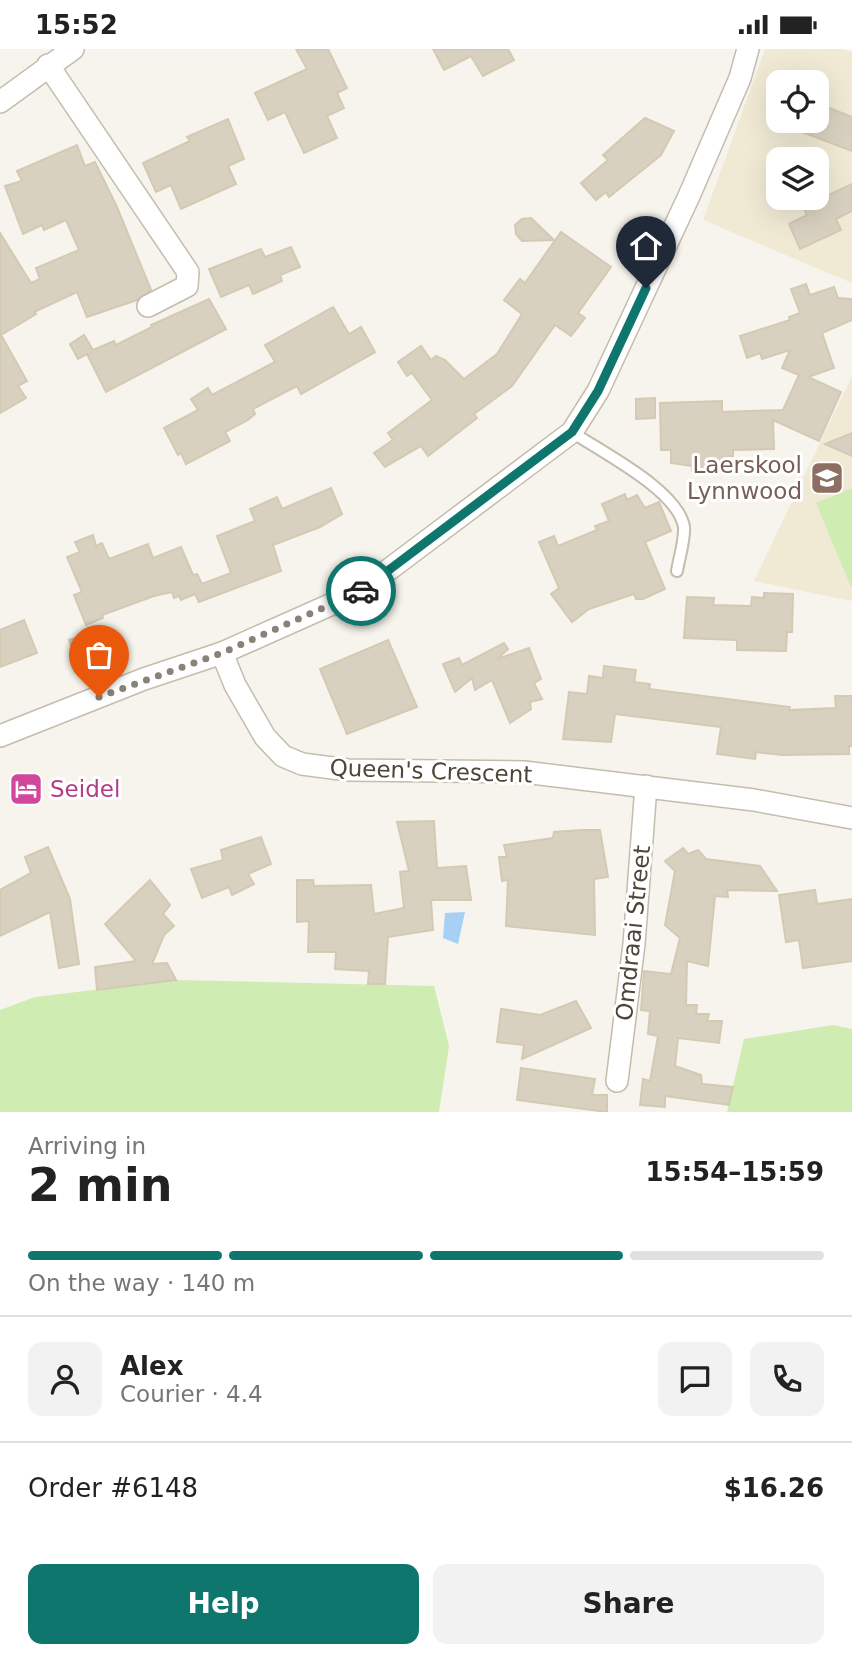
<!DOCTYPE html>
<html lang="en">
<head>
<meta charset="utf-8">
<style>
  body { margin:0; font-family:"DejaVu Sans",sans-serif; background:#f2f2f2; color:#222; height:100vh; display:flex; flex-direction:column; font-size:26px; white-space:nowrap }
  * { box-sizing:border-box; margin:0 }
  p { font-size:23px; color:#767676 }
  .icon { flex:none; width:38px; height:38px; fill:none; stroke:currentColor; stroke-width:2; stroke-linecap:round; stroke-linejoin:round }
  .map { position:relative; height:1063px; overflow:hidden }
  .drawer { display:flex; flex-direction:column; background:#fff; flex:1 }
  .drawer>* { flex:none }
  .buttons { position:absolute; left:766px; top:21px; display:grid; gap:14px }
  .buttons a { display:grid; place-items:center; width:63px; height:63px; border-radius:14px; background:#fff; box-shadow:0 7px 28px #0002; font-size:35px }
  .pin { position:absolute; display:grid; place-items:center; width:60px; height:60px; color:#fff; margin:-72px -30px; border-radius:50% 50% 50% 0; rotate:-45deg; box-shadow:0 0 7px #0007 }
  .pin .icon { rotate:45deg }
  .courier { position:absolute; display:grid; place-items:center; width:70px; height:70px; margin:-35px; border:5px solid #0f766e; border-radius:50%; background:#fff; color:#222; box-shadow:0 2px 9px #0007 }
  .head em { font-style:normal; font-weight:700 }
  .head div { display:flex; flex-direction:column-reverse }
  .head { display:flex; align-items:center; justify-content:space-between; height:119px; padding:0 28px }
  h1 { font-size:46px; font-weight:700; line-height:52px }
  .bar { display:grid; grid-template-columns:repeat(4,1fr); gap:10px 7px; align-content:center; height:84px; padding:0 28px }
  .bar i { height:9px; border-radius:5px; background:#e0e0e0 }
  .bar .active { background:#0f766e }
  .bar p { grid-column:span 4 }
  .line { display:flex; align-items:center; gap:18px; padding:0 28px; border-top:2px solid #e0e0e0 }
  .line div { flex:1 }
  .round { display:grid; place-items:center; flex:none; width:74px; height:74px; border-radius:14px; background:#f2f2f2 }
  .action { display:flex; gap:14px; margin-top:auto; padding:14px 28px }
  .action a { flex:1; height:80px; border-radius:14px; background:#0f766e; color:#fff; font-size:28px; font-weight:700; line-height:80px; text-align:center }
  .action a+a { background:#f2f2f2; color:#222 }
  .status { display:flex; justify-content:space-between; align-items:center; height:49px; padding:0 35px; background:#fff; direction:ltr }
  .status svg { height:19px; fill:currentColor }
  .map>svg:first-child { display:block }
  .education { fill:#f0ead5; fill-rule:evenodd }
  .green { fill:#cfecb3 }
  .water { fill:#a6d0f5 }
  .building { fill:#d9d1c0; stroke:#d4c9b3; stroke-width:2 }
  .lines { fill:none; stroke-linecap:round; stroke-linejoin:round }
  .lane-casing { stroke:#c3bdad; stroke-width:14 }
  .street-casing { stroke:#c3bdad; stroke-width:24 }
  .lane { stroke:#fff; stroke-width:10 }
  .street { stroke:#fff; stroke-width:21 }
  .done { stroke:#888277; stroke-width:7; stroke-dasharray:0 12.6 }
  .route { stroke:#0f766e; stroke-width:9 }
  .labels { text-anchor:middle; dominant-baseline:central; stroke-width:6; stroke-linejoin:round; paint-order:stroke }
  .education-label { font-size:23px; fill:#785e54; stroke:#fff; text-anchor:end }
  .street-label { font-size:23px; fill:#4c4538; stroke:#fff }
  .hotel-label { font-size:23px; fill:#b23c85; stroke:#fff; text-anchor:start }
</style>
</head>
<body>
<div class="status"><b>15:52</b><svg viewBox="0 0 49 12"><path d="M0 12V9h3v3zM5 12V6h3v6zM10 12V3h3v9zM15 12V0h3v12zM26 1h20v11H26zM47 4h2v5h-2z"/></svg></div>
<div class="map">
<svg width="852" height="1063" viewBox="0 0 852 1063">
  <rect width="100%" height="100%" fill="#f6f4ec"/>
  <g class="education">
    <path d="M765,0H841L852,3V234L703,171ZM779,33H817V72H779ZM779,110H817V149H779Z"/>
    <polygon points="852,327 852,552 754,532"/>
  </g>
  <g class="green">
    <polygon points="852,439 852,537 851,538 816,454"/>
    <polygon points="176,931 434,937 449,997 439,1063 0,1063 0,961 35,948"/>
    <polygon points="833,976 852,980 852,1063 727,1063 744,990"/>
  </g>
  <polygon class="water" points="465,863 458,895 443,889 445,864"/>
  <g class="building">
    <polygon points="296,0 328,0 347,39 337,44 344,59 327,67 337,89 304,104 285,63 268,71 255,44 307,20"/>
    <polygon points="433,0 508,0 514,11 483,27 471,7 444,21"/>
    <polygon points="817,54 852,68 852,102 776,73 817,72"/>
    <polygon points="645,69 674,82 661,106 609,148 606,143 596,151 581,134 608,111 603,106"/>
    <polygon points="228,70 244,110 228,117 236,135 181,160 171,136 156,143 143,114 190,92 187,88"/>
    <polygon points="77,96 85,117 95,113 117,158 151,241 137,251 87,268 77,243 34,263 36,265 1,286 27,332 18,337 26,349 0,364 0,184 31,234 40,230 36,219 79,201 66,171 44,181 42,176 23,185 5,137 22,132 17,122"/>
    <polygon points="852,135 852,162 836,170 841,181 800,200 789,175 807,166 799,149 822,149"/>
    <polygon points="531,169 554,191 522,192 516,185 515,176 522,170"/>
    <polygon points="561,183 611,218 578,264 585,269 571,287 555,276 512,337 474,365 477,369 428,407 421,397 385,418 374,404 393,391 388,384 432,351 412,324 407,327 398,313 421,297 431,311 436,307 445,311 464,330 497,305 522,265 504,251 520,230 525,234"/>
    <polygon points="291,198 300,218 280,226 282,232 253,245 249,236 221,248 209,220 261,200 265,208"/>
    <polygon points="806,235 810,246 834,238 838,249 852,250 852,271 822,284 834,319 808,328 841,343 819,392 773,371 774,400 733,401 733,407 726,407 726,420 692,422 692,417 671,414 671,401 661,401 660,354 722,352 722,363 783,361 799,326 782,319 790,301 762,310 760,304 747,309 740,287 790,271 789,268 800,264 791,240"/>
    <polygon points="209,250 226,280 106,343 87,305 78,310 70,295 84,286 93,301 114,292 116,296 152,278 151,276"/>
    <polygon points="333,258 349,285 361,278 375,303 301,345 297,337 253,360 255,365 248,371 225,383 230,392 186,415 181,404 178,406 164,379 198,361 191,350 208,339 212,346 275,313 265,296"/>
    <polygon points="655,349 655,369 636,370 636,350"/>
    <polygon points="852,384 852,407 825,395"/>
    <polygon points="331,439 342,465 320,478 273,496 281,522 199,553 195,545 181,551 179,547 174,549 172,543 154,547 102,566 103,569 86,576 74,546 82,543 67,508 80,503 75,493 93,486 96,497 102,494 109,510 148,495 153,509 181,498 193,526 197,525 202,535 231,524 217,487 255,472 250,460 277,448 282,460"/>
    <polygon points="625,445 627,451 637,446 645,459 659,453 671,482 645,493 665,540 643,550 636,550 634,545 589,560 572,573 551,545 559,539 539,493 554,487 558,497 597,481 595,477 609,472 602,455"/>
    <polygon points="764,544 793,545 792,583 787,583 786,602 737,601 737,591 684,589 687,548 714,549 713,556 751,557 752,548 764,549"/>
    <polygon points="24,571 37,604 0,618 0,581"/>
    <polygon points="85,586 91,601 75,607 69,591"/>
    <polygon points="388,591 417,658 347,685 320,620"/>
    <polygon points="504,594 508,600 497,610 529,599 541,630 534,634 542,650 530,653 531,660 510,674 492,631 475,641 472,629 455,643 443,615 459,609 462,616"/>
    <polygon points="604,617 636,621 634,633 650,635 649,640 790,658 789,661 836,659 835,647 852,647 852,697 849,697 849,705 782,706 756,703 755,710 717,705 721,678 615,665 611,693 563,690 569,643 587,645 589,627 603,629"/>
    <polygon points="434,772 437,819 466,817 471,851 431,851 433,881 388,888 385,935 368,935 369,922 335,920 336,903 308,903 309,872 297,873 297,831 313,831 314,837 371,836 374,865 404,859 400,823 409,822 397,773"/>
    <polygon points="582,781 600,781 608,828 594,830 595,886 506,877 508,831 502,832 499,808 507,808 504,796 553,789 554,783"/>
    <polygon points="261,788 271,815 248,825 254,835 232,846 229,838 202,849 191,820 223,811 221,801"/>
    <polygon points="48,798 70,850 79,915 59,919 50,863 0,887 0,841 31,824 25,808"/>
    <polygon points="683,799 688,805 698,801 706,810 760,817 777,842 727,841 728,848 715,847 708,917 687,912 686,956 697,956 696,965 709,965 707,972 722,972 719,994 678,989 675,1017 701,1026 702,1035 733,1038 729,1056 665,1047 665,1058 640,1056 643,1030 650,1032 658,987 648,985 650,962 641,961 644,922 671,925 680,889 665,876 675,822 665,812"/>
    <polygon points="150,831 170,856 163,865 174,877 164,886 152,915 167,914 176,931 97,941 95,918 136,912 105,875"/>
    <polygon points="815,841 817,855 852,850 852,912 803,919 799,891 786,893 779,846"/>
    <polygon points="576,952 591,979 522,1010 524,996 497,993 501,960 540,966"/>
    <polygon points="521,1019 595,1030 592,1046 607,1046 607,1063 517,1051"/>
  </g>
  <g class="lines">
    <defs>
      <path id="lane" d="M572,383C601,403 678,441 684,478C685,491 679,509 677,522"/>
      <g id="street">
        <polyline points="48,16 188,223 187,237 148,257"/>
        <polyline points="0,53 73,0"/>
        <polyline points="222,604 235,636 265,688 283,707 302,715 348,721 524,723 754,751 852,769"/>
        <polyline points="0,687 144,630 222,604 359,543 572,383 598,342 689,147 740,29 748,0"/>
        <polyline points="617,1032 634,895 646,737"/>
      </g>
    </defs>
    <use href="#lane" class="lane-casing"/>
    <use href="#street" class="street-casing"/>
    <use href="#lane" class="lane"/>
    <use href="#street" class="street"/>
  </g>
  <g class="lines">
    <polyline class="done" points="99,648 222,604 361,542"/>
    <polyline class="route" points="361,542 572,383 598,342 646,239"/>
  </g>
  <defs>
    <symbol id="school-square" viewBox="-11 -11 22 22"><rect x="-9" y="-9" width="18" height="18" rx="4" fill="#8d6e63" stroke="#fff"/><path d="M0-5L7-2L0 1L-7-2ZM-4 1L0 2.5L4 1V4Q0 6-4 4Z" fill="#fff"/></symbol>
    <symbol id="hotel-square" viewBox="-11 -11 22 22"><rect x="-9" y="-9" width="18" height="18" rx="4" fill="#d1479c" stroke="#fff"/><path d="M-6-4.5h1.5V1H6V5H4.5V3h-9V5H-6ZM-4 0a1.8 1.8 0 1 1 3.6 0ZM.5 0V-2.5h3Q6-2.5 6 0Z" fill="#fff"/></symbol>
  </defs>
  <g fill-rule="evenodd">
    <use href="#school-square" x="808" y="410" width="38" height="38"/>
    <use href="#hotel-square" x="7" y="721" width="38" height="38"/>
  </g>
  <g class="labels">
    <g class="education-label">
      <text x="802" y="416">Laerskool<tspan x="802" dy="26">Lynnwood</tspan></text>
    </g>
    <g class="street-label">
      <text transform="translate(431 722) rotate(2)">Queen's Crescent</text>
      <text transform="translate(633 884) rotate(-84)">Omdraai Street</text>
    </g>
    <g class="hotel-label">
      <text x="50" y="740">Seidel</text>
    </g>
  </g>
</svg>
<div class="buttons">
<a><svg class="icon" aria-label="locate" viewBox="0 0 24 24"><circle cx="12" cy="12" r="6"/><path d="M12 2v4M12 18v4M2 12h4M18 12h4"/></svg></a>
<a><svg class="icon" aria-label="layers" viewBox="0 0 24 24"><path d="M12 4l9 5-9 5-9-5zM3 14l9 5 9-5"/></svg></a>
</div>
<div class="pin" style="left:99px;top:648px;background:#ea580c"><svg class="icon" aria-label="bag" viewBox="0 0 24 24"><path d="M5 8h14l-1 12H6zM9 8a3 3 0 0 1 6 0"/></svg></div>
<div class="pin" style="left:646px;top:239px;background:#1f2937"><svg class="icon" aria-label="home" viewBox="0 0 24 24"><path d="M3 11l9-7 9 7M6 9v11h12V9"/></svg></div>
<div class="courier" style="left:361px;top:542px"><svg class="icon" aria-label="car" viewBox="0 0 24 24"><path d="M5 17H2v-5l4-1 3-4h7l3 4 3 1v5h-3M9 17h6M6 11h13"/><circle cx="7" cy="17" r="2"/><circle cx="17" cy="17" r="2"/></svg></div>
</div>
<section class="drawer">
<div class="head"><div><h1>2 min</h1><p>Arriving in</p></div><em>15:54–15:59</em></div>
<div class="bar"><i class="active"></i><i class="active"></i><i class="active"></i><i></i><p>On the way · 140 m</p></div>
<div class="line" style="height:126px"><a class="round"><svg class="icon" aria-label="person" viewBox="0 0 24 24"><circle cx="12" cy="8" r="4"/><path d="M4 21q1-7 8-7t8 7"/></svg></a><div><b>Alex</b><p>Courier · 4.4</p></div><a class="round"><svg class="icon" aria-label="chat" viewBox="0 0 24 24"><path d="M4 5h16v11H9l-5 4z"/></svg></a><a class="round"><svg class="icon" aria-label="phone" viewBox="0 0 24 24"><path d="M5 4h4l2 5-3 2q2 4 5 5l2-3 5 2v4C11 20 4 13 5 4z"/></svg></a></div>
<div class="line" style="height:91px"><div>Order #6148</div><b>$16.26</b></div>
<div class="action"><a>Help</a><a>Share</a></div>
</section>
</body>
</html>
